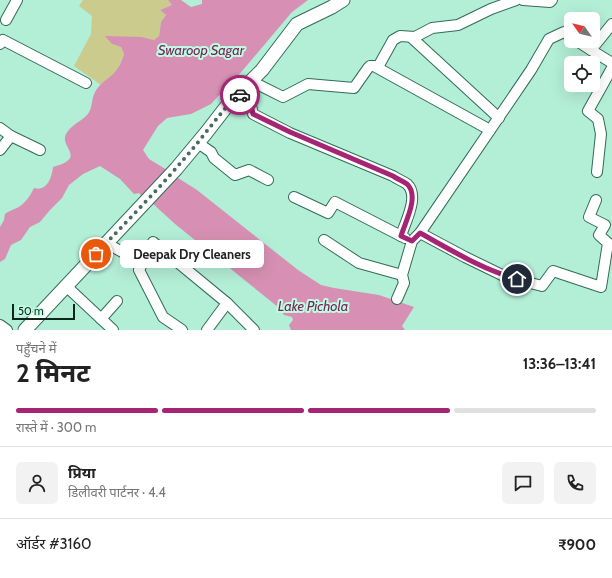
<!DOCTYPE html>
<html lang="hi">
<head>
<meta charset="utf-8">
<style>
  body { margin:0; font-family:Cabin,"Noto Sans Devanagari",sans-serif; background:#f2f2f2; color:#222; height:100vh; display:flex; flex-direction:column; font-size:15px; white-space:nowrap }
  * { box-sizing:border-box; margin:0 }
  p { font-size:13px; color:#767676 }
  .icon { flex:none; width:22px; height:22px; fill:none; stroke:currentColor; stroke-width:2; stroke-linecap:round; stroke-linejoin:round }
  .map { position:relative; height:330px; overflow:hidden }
  .details { display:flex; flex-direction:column; background:#fff; flex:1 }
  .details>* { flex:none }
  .needle { width:26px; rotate:304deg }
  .tools { position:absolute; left:564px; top:12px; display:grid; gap:8px }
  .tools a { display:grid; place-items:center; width:36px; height:36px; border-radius:6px; background:#fff; box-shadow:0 4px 16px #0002; font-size:20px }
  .scale { position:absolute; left:12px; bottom:10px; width:63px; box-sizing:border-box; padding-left:4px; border:2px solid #0d251d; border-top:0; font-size:11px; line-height:14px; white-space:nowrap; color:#0d251d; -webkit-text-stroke:3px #c0fce4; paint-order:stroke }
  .pin { position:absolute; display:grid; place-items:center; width:34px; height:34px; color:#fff; margin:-17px; border:2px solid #fff; border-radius:50%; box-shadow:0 1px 4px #0007 }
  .courier { position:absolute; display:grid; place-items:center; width:40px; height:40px; margin:-20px; border:3px solid #a52473; border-radius:50%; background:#fff; color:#222; box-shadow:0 1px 5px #0007 }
  .bubble { position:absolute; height:28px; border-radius:6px; background:#fff; box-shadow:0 4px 16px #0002; font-size:13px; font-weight:700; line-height:28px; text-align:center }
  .head em { font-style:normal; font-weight:700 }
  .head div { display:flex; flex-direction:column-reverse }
  .head { display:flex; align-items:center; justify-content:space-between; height:68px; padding:0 16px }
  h1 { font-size:26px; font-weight:700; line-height:30px }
  .bar { display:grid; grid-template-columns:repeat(4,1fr); gap:6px 4px; align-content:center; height:48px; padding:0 16px }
  .bar i { height:5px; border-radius:3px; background:#e0e0e0 }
  .bar .current { background:#a52473 }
  .bar p { grid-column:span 4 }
  .line { display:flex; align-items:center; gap:10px; padding:0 16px; border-top:1px solid #e0e0e0 }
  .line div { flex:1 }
  .round { display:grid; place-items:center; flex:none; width:42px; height:42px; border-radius:6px; background:#f2f2f2 }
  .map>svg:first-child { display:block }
  .green { fill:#cacb8d }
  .water { fill:#d790b3 }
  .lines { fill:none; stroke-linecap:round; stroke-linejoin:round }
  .minor-casing { stroke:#336c58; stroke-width:12 }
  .tertiary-casing { stroke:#336c58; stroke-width:15 }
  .minor { stroke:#fff; stroke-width:10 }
  .tertiary { stroke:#fff; stroke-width:13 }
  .done { stroke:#476b5e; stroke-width:4; stroke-dasharray:0 7.2 }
  .route { stroke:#a52473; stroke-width:5 }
  .labels { text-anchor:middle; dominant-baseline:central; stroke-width:4; stroke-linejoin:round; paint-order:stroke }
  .water-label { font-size:14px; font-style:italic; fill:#772554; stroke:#c0fce4 }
</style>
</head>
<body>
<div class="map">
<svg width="612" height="330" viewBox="0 0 612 330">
  <rect width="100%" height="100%" fill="#b3eed7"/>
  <polygon class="green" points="83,0 168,0 172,5 160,10 166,15 161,22 159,36 154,40 142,37 112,44 121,47 124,54 116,72 101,85 74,66 91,34 92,16 79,6"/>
  <g class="water">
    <path d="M168,0H181L191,7L202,4V0H308L292,12L243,70L211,104L191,114L167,118L158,126L143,150L149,159L167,170L142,197L139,193L134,194L120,179L100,166L83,174L69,185L62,198L50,210L40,222L30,227L21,240L11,245L5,259L0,262V227L4,220L5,214C9,211 12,210 17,208C25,204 30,196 34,188C47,192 52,177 53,167C88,158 59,147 66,134C71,125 80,122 87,115C93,109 91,99 95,92C99,84 108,79 114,73C119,68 122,60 124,54L121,47L112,44L105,36L142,37L154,40L159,36L161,22L166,15L160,10L172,5Z"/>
    <polygon points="175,176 197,190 298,270 321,285 334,288 379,295 414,307 402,326 405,330 291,330 289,325 293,320 292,317 284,315 278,307 175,224 151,202"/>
  </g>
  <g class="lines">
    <defs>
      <g id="minor">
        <polyline points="523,0 550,2 552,0"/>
        <polyline points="6,20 17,0"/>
        <polyline points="612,24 591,50 612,63"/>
        <polyline points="412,38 499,118"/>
        <polyline points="577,41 591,50"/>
        <polyline points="0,44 3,40 86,83"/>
        <polyline points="378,67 393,40 400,36 415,37 432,28 458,25 491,9 516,0"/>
        <polyline points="251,81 283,97 308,84 354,88 368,68 370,66 374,66 490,130"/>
        <path d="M238,94L250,101L253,114L290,133L393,176C397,179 403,181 407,184C420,196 405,222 401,236"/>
        <polyline points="0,128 11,136 0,150"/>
        <polyline points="11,136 40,150"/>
        <polyline points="198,143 211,152 214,158 235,175 249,170 268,180"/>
        <polyline points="597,172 601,134 598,119 588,111 612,68"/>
        <polyline points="294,197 328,213 335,202 405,238"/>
        <polyline points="420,233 465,257 504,276 542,286 553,271 601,287 608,243 599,235 605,225 589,217 596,200"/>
        <polyline points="324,240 359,263 402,275"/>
        <polyline points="106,243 142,263"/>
        <polyline points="66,286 113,330"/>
        <polyline points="397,299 404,283 402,275 412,241 420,233 531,70 549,39 564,32 571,37"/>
        <polyline points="227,303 254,330"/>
        <polyline points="101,319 117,301"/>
        <polyline points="0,325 7,330"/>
        <polyline points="182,330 163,317 139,270 153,242 227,303 207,330"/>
      </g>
      <polyline id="tertiary" points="25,330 176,169 206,133 230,102 262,70 297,24 332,7 343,0"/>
    </defs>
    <use href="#minor" class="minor-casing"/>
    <use href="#tertiary" class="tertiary-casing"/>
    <use href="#minor" class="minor"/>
    <use href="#tertiary" class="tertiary"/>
  </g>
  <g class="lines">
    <path class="done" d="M96,254C125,223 156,192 183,160C202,139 218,115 238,94L240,95"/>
    <path class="route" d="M240,95L250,101L253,114L290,132L393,176C397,179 403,181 407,184C420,196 405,222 401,236L412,241L420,233C451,250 483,270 517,279"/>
  </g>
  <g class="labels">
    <g class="water-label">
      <text x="201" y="50">Swaroop Sagar</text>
      <text x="313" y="306">Lake Pichola</text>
    </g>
  </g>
</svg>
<div class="tools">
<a><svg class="needle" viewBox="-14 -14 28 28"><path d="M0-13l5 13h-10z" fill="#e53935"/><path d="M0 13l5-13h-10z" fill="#767676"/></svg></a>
<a><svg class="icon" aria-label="locate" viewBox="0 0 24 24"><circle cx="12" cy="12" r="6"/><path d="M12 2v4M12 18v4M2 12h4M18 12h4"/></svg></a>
</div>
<div class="scale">50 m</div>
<div class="pin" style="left:96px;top:254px;background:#ea580c"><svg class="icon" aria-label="bag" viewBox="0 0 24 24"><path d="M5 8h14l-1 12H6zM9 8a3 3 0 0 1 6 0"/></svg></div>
<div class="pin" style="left:517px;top:279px;background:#1f2937"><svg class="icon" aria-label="home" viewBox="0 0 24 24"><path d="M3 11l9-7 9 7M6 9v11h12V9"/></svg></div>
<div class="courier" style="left:240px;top:95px"><svg class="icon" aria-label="car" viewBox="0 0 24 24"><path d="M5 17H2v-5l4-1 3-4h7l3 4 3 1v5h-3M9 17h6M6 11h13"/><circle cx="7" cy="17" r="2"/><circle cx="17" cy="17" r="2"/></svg></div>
<div class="bubble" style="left:120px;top:240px;width:144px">Deepak Dry Cleaners</div>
</div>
<section class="details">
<div class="head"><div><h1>2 मिनट</h1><p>पहुँचने में</p></div><em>13:36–13:41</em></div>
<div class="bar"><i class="current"></i><i class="current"></i><i class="current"></i><i></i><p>रास्ते में · 300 m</p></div>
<div class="line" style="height:72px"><a class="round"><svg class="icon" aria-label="person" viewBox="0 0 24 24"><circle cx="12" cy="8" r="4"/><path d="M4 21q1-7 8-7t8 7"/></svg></a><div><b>प्रिया</b><p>डिलीवरी पार्टनर · 4.4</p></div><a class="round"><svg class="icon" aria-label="chat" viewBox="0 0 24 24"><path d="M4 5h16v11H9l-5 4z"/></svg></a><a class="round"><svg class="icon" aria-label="phone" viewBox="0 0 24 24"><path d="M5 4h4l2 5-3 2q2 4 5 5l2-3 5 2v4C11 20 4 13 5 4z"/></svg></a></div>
<div class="line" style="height:52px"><div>ऑर्डर #3160</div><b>₹900</b></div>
</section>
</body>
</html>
